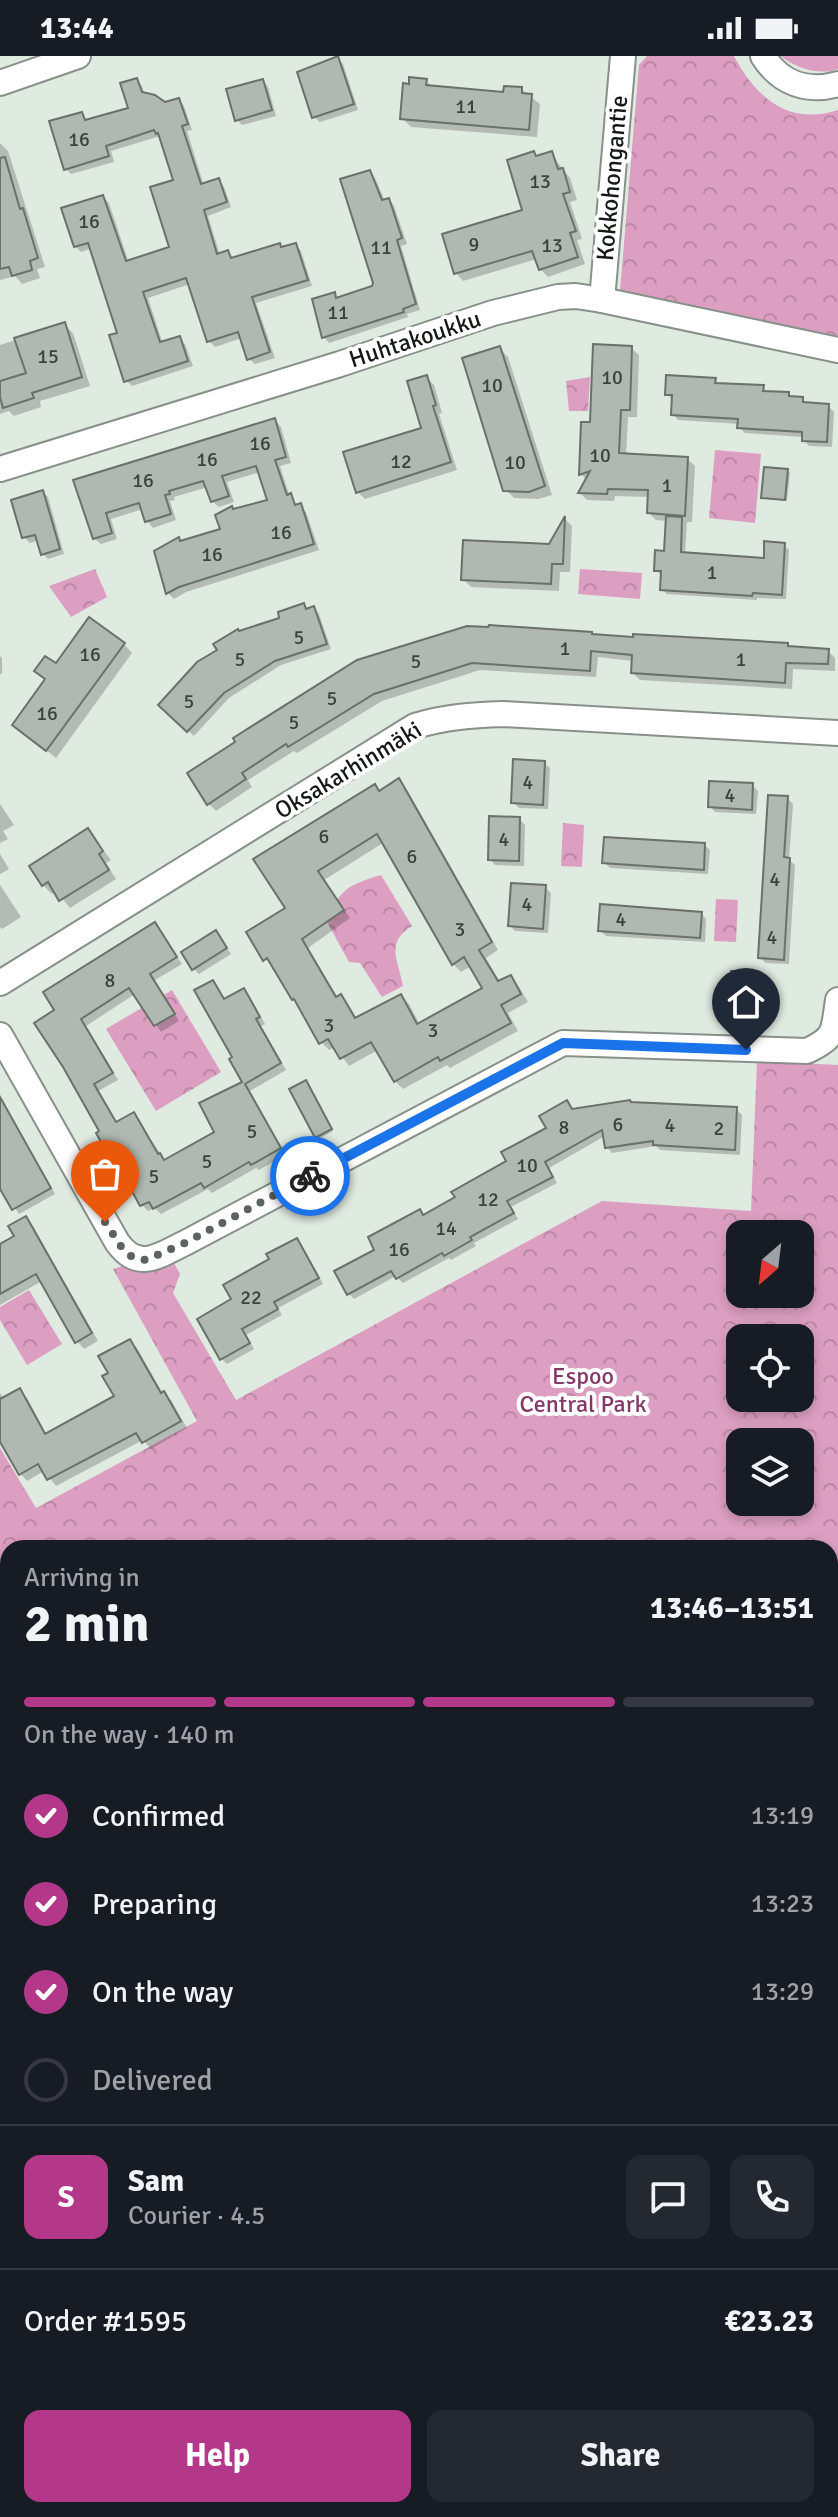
<!DOCTYPE html>
<html lang="en">
<head>
<meta charset="utf-8">
<style>
  body { margin:0; font-family:Signika,sans-serif; background:#242831; color:#f1f3f6; height:100vh; display:flex; flex-direction:column; font-size:30px; white-space:nowrap }
  * { box-sizing:border-box; margin:0 }
  p { font-size:26px; color:#9ea1a6 }
  .icon { flex:none; width:44px; height:44px; fill:none; stroke:currentColor; stroke-width:2; stroke-linecap:round; stroke-linejoin:round }
  .map { position:relative; flex:1; overflow:hidden }
  .sheet { position:absolute; left:0px; top:1484px; width:838px; height:978px; display:flex; flex-direction:column; background:#171b24; border-radius:24px 24px 0 0; box-shadow:0 4px 12px #0003 }
  .sheet>* { flex:none }
  .needle { width:52px; rotate:208deg }
  .controls { position:absolute; left:726px; top:1164px; display:grid; gap:16px }
  .controls a { display:grid; place-items:center; width:88px; height:88px; border-radius:16px; background:#171b24; box-shadow:0 4px 12px #0003; font-size:40px }
  .pin { position:absolute; display:grid; place-items:center; width:68px; height:68px; color:#fff; margin:-82px -34px; border-radius:50% 50% 50% 0; rotate:-45deg; box-shadow:0 0 8px #0007 }
  .pin .icon { rotate:45deg }
  .courier { position:absolute; display:grid; place-items:center; width:80px; height:80px; margin:-40px; border:6px solid #1a73e8; border-radius:50%; background:#fff; color:#222; box-shadow:0 2px 10px #0007 }
  .head em { font-style:normal; font-weight:700 }
  .head div { display:flex; flex-direction:column-reverse }
  .head { display:flex; align-items:center; justify-content:space-between; height:136px; padding:0 24px }
  h1 { font-size:52px; font-weight:700; line-height:60px }
  .bar { display:grid; grid-template-columns:repeat(4,1fr); gap:12px 8px; align-content:center; height:96px; padding:0 24px }
  .bar i { height:10px; border-radius:6px; background:#363941 }
  .bar .active { background:#b43889 }
  .bar p { grid-column:span 4 }
  .line { display:flex; align-items:center; gap:20px; padding:0 24px; border-top:2px solid #363941 }
  .line div { flex:1 }
  .round { display:grid; place-items:center; flex:none; width:84px; height:84px; border-radius:16px; background:#242831 }
  ol { padding:0 24px; list-style:none }
  li { display:flex; align-items:center; gap:24px; height:88px }
  li p { margin-inline-start:auto }
  li .icon { padding:8px; border-radius:50%; background:#b43889; color:#fff; stroke-width:4 }
  li:last-child { color:#9ea1a6 }
  li i { width:44px; height:44px; border:4px solid #363941; border-radius:50% }
  .cta { display:flex; gap:16px; margin-top:auto; padding:16px 24px }
  .cta a { flex:1; height:92px; border-radius:16px; background:#b43889; color:#fff; font-size:32px; font-weight:700; line-height:92px; text-align:center }
  .cta a+a { background:#242831; color:#f1f3f6 }
  .status { display:flex; justify-content:space-between; align-items:center; height:56px; padding:0 40px; background:#171b24; direction:ltr }
  .status svg { height:22px; fill:currentColor }
  .map>svg:first-child { display:block }
  .grass { fill:#dc9fc1 }
  .forest { fill:url(#forest-crowns); fill-rule:evenodd }
  .shadow { fill:#0003; fill-rule:evenodd }
  .building { fill:#afb9b1; stroke:#68726a; stroke-width:2; fill-rule:evenodd }
  .lines { fill:none; stroke-linecap:round; stroke-linejoin:round }
  .minor-casing { stroke:#879189; stroke-width:28 }
  .minor { stroke:#fff; stroke-width:24 }
  .done { stroke:#5c625d; stroke-width:8; stroke-dasharray:0 14.4 }
  .route { stroke:#1a73e8; stroke-width:10 }
  .labels { text-anchor:middle; dominant-baseline:central; stroke-width:8; stroke-linejoin:round; paint-order:stroke }
  .number-label { font-size:20px; fill:#3c413d }
  .street-label { font-size:24px; fill:#151916; stroke:#fff }
  .park-label { font-size:24px; fill:#843867; stroke:#fff }
</style>
</head>
<body>
<div class="status"><b>13:44</b><svg viewBox="0 0 49 12"><path d="M0 12V9h3v3zM5 12V6h3v6zM10 12V3h3v9zM15 12V0h3v12zM26 1h20v11H26zM47 4h2v5h-2z"/></svg></div>
<div class="map">
<svg width="838" height="2461" viewBox="0 0 838 2461">
  <defs>
    <pattern id="forest-crowns" width="20" height="18" patternUnits="userSpaceOnUse" patternTransform="scale(2)"><rect width="20" height="18" fill="#dc9fc1"/><path d="M2 6a3 3 0 1 1 6 0M12 15a3 3 0 1 1 6 0" fill="none" stroke="#bc88a5"/></pattern>
  </defs>
  <rect width="100%" height="100%" fill="#dfeae1"/>
  <path class="grass" d="M781,0H838V13C820,20 795,12 781,0Z"/>
  <g class="forest">
    <path d="M647,0H734C756,42 789,70 838,54V280L620,235L639,9Z"/>
    <polygon points="590,321 588,355 569,355 566,325"/>
    <polygon points="715,394 761,398 755,467 709,462"/>
    <polygon points="95,513 107,541 71,561 49,530"/>
    <polygon points="580,513 642,517 640,543 578,538"/>
    <polygon points="563,767 584,769 582,811 561,810"/>
    <path d="M381,819L412,870C385,887 398,903 403,930L382,941L360,907L349,906L327,866C339,833 348,829 381,819Z"/>
    <polygon points="716,843 738,844 736,886 714,885"/>
    <polygon points="172,934 221,1016 156,1055 106,973"/>
    <path d="M757,1005L838,1009V2461H0V1392L36,1452L197,1365L113,1213L126,1209C142,1218 156,1211 173,1205L180,1218L173,1237L236,1344L602,1145L751,1155ZM740,1178H800V1238H740ZM740,1282H800V1342H740ZM740,1386H800V1446H740ZM8,1492H830V2454H8Z"/>
    <polygon points="29,1234 62,1288 27,1309 0,1264 0,1251"/>
  </g>
  <g class="shadow">
    <polygon points="338,3 343,8 358,54 320,66 314,61"/>
    <polygon points="136,24 142,30 145,39 165,48 179,44 184,50 192,74 187,75 204,130 218,125 224,131 231,151 208,160 220,199 227,196 234,203 296,189 301,195 312,230 256,247 275,302 255,308 249,303 242,282 215,291 209,285 190,228 148,242 163,288 179,282 185,288 193,310 132,330 126,324 120,278 92,192 81,196 75,190 103,141 109,147 129,207 172,192 176,125 160,80 111,95 114,106 71,118 65,112 82,58 87,64 130,53"/>
    <polygon points="263,25 268,31 276,60 242,69 237,64"/>
    <polygon points="426,25 433,32 505,38 521,33 540,48 537,81 411,71 402,62"/>
    <polygon points="0,87 8,95 45,211 37,213 40,222 22,228 15,220 0,224"/>
    <polygon points="534,98 538,102 551,98 570,122 577,144 570,146 582,183 577,184 585,208 548,221 540,213 537,203 463,225 456,217 525,156"/>
    <polygon points="370,116 375,122 385,145 389,144 394,150 407,188 401,190 420,254 407,258 408,261 329,287 324,281 334,238 339,243 374,231"/>
    <polygon points="64,269 73,277 90,330 40,345 41,351 14,360 9,355 0,358 0,289"/>
    <polygon points="499,292 508,301 552,439 538,443 514,442 505,433"/>
    <polygon points="631,292 639,299 637,361 628,361 626,400 687,403 695,410 692,466 687,466 685,498 766,504 784,489 789,494 786,543 757,542 757,544 667,538 662,533 661,519 656,514 665,497 668,465 656,464 649,457 649,441 615,440 614,445 587,444 580,437 587,424 581,418 592,368"/>
    <polygon points="426,321 434,329 442,357 439,358 457,414 365,443 358,436 423,373"/>
    <polygon points="715,324 720,329 763,331 769,337 788,338 792,342 802,343 809,349 828,350 834,356 832,391 809,390 804,384 804,381 745,377 739,371 740,368 678,364 673,358 673,344 667,338"/>
    <polygon points="275,364 281,371 291,407 280,410 289,438 298,450 306,456 319,494 186,536 174,543 168,537 156,496 178,483 182,486 223,474 234,455 269,445 260,416 227,426 234,446 219,451 212,445 208,431 174,441 175,444 170,445 176,464 153,472 147,465 143,453 111,463 117,483 101,488 94,482 75,425"/>
    <polygon points="787,415 790,417 787,445 766,443 763,441"/>
    <polygon points="43,436 48,441 64,498 48,503 43,498 39,484 30,487 24,481"/>
    <polygon points="565,463 572,470 570,516 560,516 559,535 471,531 463,523 550,490"/>
    <polygon points="304,550 308,554 314,552 319,558 331,593 281,609 229,642 194,680 160,649 219,594"/>
    <polygon points="635,583 828,595 835,602 835,615 793,613 792,633 640,624 633,617 633,605 598,601 596,621 480,614 382,645 297,697 294,695 248,724 252,731 216,755 208,747 358,606"/>
    <polygon points="124,588 132,597 56,702 14,669 46,625 37,615"/>
    <polygon points="0,600 2,602 2,618 0,618"/>
    <polygon points="544,707 550,712 548,753 519,752 513,746"/>
    <path d="M399,725L406,732L498,894L486,902L500,926L510,921L518,929L528,946L508,957L518,975L450,1012L447,1009L403,1033L395,1025L378,994L349,1010L335,991L329,994L321,986L274,910L265,903L288,853L380,736ZM383,787L453,908L461,916L471,910L485,933L420,969L409,948L401,940L357,963L349,949L341,941L338,942L308,892L350,862L324,824Z"/>
    <polygon points="752,729 758,735 756,758 715,756 710,750"/>
    <polygon points="787,742 793,748 789,804 795,809 789,908 766,907 760,902"/>
    <polygon points="0,748 14,769 3,775 8,783 0,787"/>
    <polygon points="519,763 525,769 524,810 495,809 490,803"/>
    <polygon points="88,774 111,804 106,807 116,823 70,852 56,835 52,838 43,829"/>
    <polygon points="704,789 710,794 708,818 610,812 604,806"/>
    <polygon points="0,798 9,813 0,818"/>
    <polygon points="0,829 21,861 2,873 0,871"/>
    <polygon points="545,831 551,837 548,877 515,875 510,870"/>
    <polygon points="701,858 706,863 705,886 606,880 600,874"/>
    <polygon points="155,869 182,908 155,924 179,965 161,976 135,938 86,970 118,1024 98,1035 117,1067 134,1058 166,1106 216,1077 245,1027 235,1002 212,926 225,944 244,934 250,941 265,968 261,970 286,1014 250,1035 286,1099 259,1114 256,1112 212,1137 208,1133 161,1158 155,1152 148,1155 142,1149 121,1112 115,1106 101,1076 37,967 57,955"/>
    <polygon points="216,877 231,898 199,918 194,913"/>
    <polygon points="756,918 762,924 760,965 736,964 730,958"/>
    <polygon points="308,1029 333,1075 319,1083 317,1080"/>
    <polygon points="567,1046 574,1055 736,1053 742,1059 740,1099 660,1094 656,1090 612,1097 607,1091 605,1080 549,1112 557,1127 511,1151 518,1163 474,1187 476,1190 451,1204 449,1202 403,1227 396,1220 354,1243 349,1238 377,1194 509,1106 549,1073"/>
    <polygon points="10,1062 15,1067 55,1138 19,1158 0,1129 0,1067"/>
    <polygon points="26,1162 33,1170 98,1285 84,1293 77,1285 42,1225 0,1249 0,1190 17,1181"/>
    <polygon points="296,1184 302,1190 323,1228 278,1252 282,1259 246,1279 254,1293 227,1308 221,1302 234,1244 272,1204"/>
    <polygon points="130,1285 137,1292 163,1338 171,1344 187,1372 151,1393 143,1384 56,1430 44,1415 27,1425 20,1417 0,1379 0,1337 4,1343 19,1335 27,1342 47,1379 116,1341 111,1318"/>
  </g>
  <g class="building">
    <polygon points="338,0 354,48 312,62 297,16"/>
    <polygon points="409,21 427,23 426,29 503,36 504,30 522,31 522,37 532,38 529,74 400,63 403,27 409,28"/>
    <polygon points="137,22 142,36 155,39 165,46 179,42 188,68 182,70 201,128 219,122 227,146 204,154 217,198 228,194 231,202 280,187 281,191 296,187 308,224 252,241 270,296 247,304 238,276 207,286 186,222 143,236 160,286 180,280 188,305 124,326 109,279 117,277 88,187 74,191 61,152 103,139 126,205 169,191 150,131 173,124 158,77 156,78 154,74 106,90 109,100 64,114 49,65 82,56 85,64 128,52 120,27"/>
    <polygon points="263,23 272,54 235,65 226,33"/>
    <polygon points="534,95 536,100 552,95 558,113 563,112 570,136 563,138 576,175 570,177 578,201 539,214 532,195 454,218 442,178 522,154 507,104"/>
    <polygon points="5,101 20,153 23,152 38,202 30,205 32,214 12,220 9,211 0,213 0,102"/>
    <polygon points="370,114 382,144 389,142 402,182 397,184 416,248 403,253 404,256 322,282 312,243 335,236 336,242 372,230 373,227 340,123"/>
    <polygon points="65,266 82,321 32,337 34,342 3,352 0,341 0,325 26,317 14,282"/>
    <polygon points="593,288 632,290 630,354 621,354 619,397 688,401 685,460 647,457 648,434 608,433 607,438 578,437 590,415 579,419 581,366 590,366"/>
    <polygon points="500,290 545,430 529,436 503,435 462,302"/>
    <polygon points="427,319 436,349 433,350 451,406 356,437 343,396 421,372 407,325"/>
    <polygon points="666,319 716,322 715,327 764,329 763,335 789,336 789,340 803,341 803,346 829,348 827,386 802,385 802,376 737,372 738,363 671,359 672,339 665,339"/>
    <polygon points="275,362 286,401 275,404 287,439 291,437 295,449 301,447 314,488 179,531 166,538 154,495 179,481 180,485 220,473 215,459 232,450 233,453 267,444 256,410 222,420 229,440 211,446 203,425 169,435 170,438 165,439 171,458 145,466 139,447 106,457 112,477 93,483 73,424"/>
    <polygon points="764,411 788,413 785,444 761,442"/>
    <polygon points="43,434 60,493 41,499 35,479 22,482 11,444"/>
    <polygon points="565,460 563,508 552,508 551,528 461,524 463,484 549,488"/>
    <polygon points="666,460 682,461 681,496 764,502 764,485 785,487 782,539 753,537 752,540 660,534 661,515 654,515 655,494 664,495"/>
    <polygon points="304,547 306,553 314,550 327,588 275,605 224,637 187,676 158,649 197,606 217,594 213,588 238,573 239,575 279,562 278,556"/>
    <polygon points="89,561 125,587 46,695 12,669 45,623 34,615 45,600 56,607"/>
    <polygon points="489,569 592,576 592,578 633,581 633,578 788,587 788,590 829,593 828,608 786,607 785,627 631,617 632,599 591,595 590,615 472,607 374,638 288,691 286,688 242,717 246,723 207,749 187,717 235,686 233,682 357,604 467,570 488,571"/>
    <polygon points="513,703 545,705 543,749 511,747"/>
    <path d="M399,722L492,886L479,894L498,925L511,919L521,938L501,949L511,967L440,1005L438,1001L394,1026L371,986L340,1003L328,983L319,988L294,943L292,944L267,902L263,905L246,876L285,852L253,803L375,728L379,735ZM377,778L452,909L464,901L482,932L417,968L401,938L355,962L341,938L336,941L302,883L344,854L318,815Z"/>
    <polygon points="709,725 753,727 752,754 708,751"/>
    <polygon points="768,739 788,740 784,801 790,802 784,904 758,902"/>
    <polygon points="489,760 520,761 519,805 488,804"/>
    <polygon points="88,772 103,795 99,798 109,814 59,845 48,826 42,830 29,810"/>
    <polygon points="604,781 705,787 704,814 602,807"/>
    <polygon points="511,827 546,829 543,873 508,870"/>
    <polygon points="600,848 702,856 700,882 598,875"/>
    <polygon points="155,866 177,901 150,918 175,958 154,970 129,932 81,963 113,1017 94,1028 116,1066 134,1056 158,1098 160,1097 164,1104 214,1076 199,1047 242,1026 229,1003 232,1001 194,934 213,924 224,943 244,932 260,961 256,963 281,1007 245,1028 281,1092 251,1109 249,1106 204,1132 201,1127 153,1153 149,1146 140,1150 116,1106 113,1107 96,1077 99,1075 63,1011 34,967 54,954 43,936"/>
    <polygon points="216,874 227,892 192,914 181,896"/>
    <polygon points="731,915 757,916 755,960 728,959"/>
    <polygon points="306,1024 332,1073 315,1082 289,1033"/>
    <polygon points="0,1041 51,1132 12,1154 0,1133"/>
    <polygon points="567,1044 572,1053 630,1044 631,1046 737,1051 735,1094 653,1089 653,1085 605,1092 602,1074 545,1106 553,1121 507,1145 514,1157 470,1181 472,1184 444,1200 442,1197 396,1223 391,1215 347,1239 334,1215 374,1194 368,1181 420,1153 423,1159 455,1141 451,1136 506,1105 501,1096 546,1072 539,1060"/>
    <polygon points="26,1160 92,1277 75,1287 36,1218 0,1238 0,1188 14,1180 8,1170"/>
    <polygon points="297,1182 319,1222 274,1246 278,1253 242,1273 250,1287 220,1304 197,1263 231,1243 223,1229 269,1203 266,1198"/>
    <polygon points="130,1283 161,1337 164,1335 181,1365 142,1387 136,1377 47,1424 38,1408 19,1419 0,1386 0,1343 20,1332 45,1378 114,1340 102,1320 108,1317 98,1300"/>
  </g>
  <g class="lines">
    <defs>
      <g id="minor">
        <path d="M763,0C780,27 807,37 838,28"/>
        <polyline points="0,27 78,0"/>
        <polyline points="602,244 623,0"/>
        <polyline points="0,413 340,308 493,257 558,241 576,240 602,244 838,294"/>
        <path d="M0,927L415,670C445,661 472,659 503,658L838,677"/>
        <path d="M0,979L117,1186C138,1216 158,1200 185,1187L563,987L807,995C837,981 833,975 838,944"/>
      </g>
    </defs>
    <use href="#minor" class="minor-casing"/>
    <use href="#minor" class="minor"/>
  </g>
  <g class="lines">
    <polyline class="done" points="105,1166 124,1195 134,1202 146,1204 185,1187 310,1120"/>
    <polyline class="route" points="310,1120 563,987 746,994"/>
  </g>
  <g class="labels">
    <g class="number-label">
      <text x="466" y="50">11</text>
      <text x="79" y="83">16</text>
      <text x="540" y="125">13</text>
      <text x="89" y="165">16</text>
      <text x="474" y="188">9</text>
      <text x="552" y="189">13</text>
      <text x="381" y="191">11</text>
      <text x="338" y="256">11</text>
      <text x="48" y="300">15</text>
      <text x="612" y="321">10</text>
      <text x="492" y="329">10</text>
      <text x="260" y="387">16</text>
      <text x="600" y="399">10</text>
      <text x="207" y="403">16</text>
      <text x="401" y="405">12</text>
      <text x="515" y="406">10</text>
      <text x="143" y="424">16</text>
      <text x="667" y="429">1</text>
      <text x="281" y="476">16</text>
      <text x="212" y="498">16</text>
      <text x="712" y="516">1</text>
      <text x="299" y="581">5</text>
      <text x="565" y="592">1</text>
      <text x="90" y="598">16</text>
      <text x="240" y="603">5</text>
      <text x="741" y="603">1</text>
      <text x="416" y="605">5</text>
      <text x="332" y="642">5</text>
      <text x="189" y="645">5</text>
      <text x="47" y="657">16</text>
      <text x="294" y="666">5</text>
      <text x="528" y="726">4</text>
      <text x="730" y="739">4</text>
      <text x="324" y="780">6</text>
      <text x="504" y="783">4</text>
      <text x="412" y="800">6</text>
      <text x="775" y="823">4</text>
      <text x="527" y="848">4</text>
      <text x="621" y="863">4</text>
      <text x="460" y="873">3</text>
      <text x="772" y="881">4</text>
      <text x="110" y="924">8</text>
      <text x="329" y="969">3</text>
      <text x="433" y="974">3</text>
      <text x="618" y="1068">6</text>
      <text x="670" y="1069">4</text>
      <text x="564" y="1071">8</text>
      <text x="719" y="1072">2</text>
      <text x="252" y="1075">5</text>
      <text x="207" y="1105">5</text>
      <text x="527" y="1109">10</text>
      <text x="154" y="1120">5</text>
      <text x="488" y="1143">12</text>
      <text x="446" y="1172">14</text>
      <text x="399" y="1193">16</text>
      <text x="251" y="1241">22</text>
    </g>
    <g class="street-label">
      <text transform="translate(612 122) rotate(-85)">Kokkohongantie</text>
      <text transform="translate(415 283) rotate(-18)">Huhtakoukku</text>
      <text transform="translate(348 714) rotate(-31)">Oksakarhinmäki</text>
    </g>
    <g class="park-label">
      <text x="583" y="1320">Espoo<tspan x="583" dy="28">Central Park</tspan></text>
    </g>
  </g>
</svg>
<div class="controls">
<a><svg class="needle" viewBox="-14 -14 28 28"><path d="M0-13l5 13h-10z" fill="#e53935"/><path d="M0 13l5-13h-10z" fill="#9ea1a6"/></svg></a>
<a><svg class="icon" aria-label="locate" viewBox="0 0 24 24"><circle cx="12" cy="12" r="6"/><path d="M12 2v4M12 18v4M2 12h4M18 12h4"/></svg></a>
<a><svg class="icon" aria-label="layers" viewBox="0 0 24 24"><path d="M12 4l9 5-9 5-9-5zM3 14l9 5 9-5"/></svg></a>
</div>
<div class="pin" style="left:105px;top:1166px;background:#ea580c"><svg class="icon" aria-label="bag" viewBox="0 0 24 24"><path d="M5 8h14l-1 12H6zM9 8a3 3 0 0 1 6 0"/></svg></div>
<div class="pin" style="left:746px;top:994px;background:#1f2937"><svg class="icon" aria-label="home" viewBox="0 0 24 24"><path d="M3 11l9-7 9 7M6 9v11h12V9"/></svg></div>
<div class="courier" style="left:310px;top:1120px"><svg class="icon" aria-label="bike" viewBox="0 0 24 24"><circle cx="6" cy="16" r="4"/><circle cx="18" cy="16" r="4"/><path d="M6 16l4-8h5l3 8M10 8l3 8H6M13 5h3"/></svg></div>
<section class="sheet">
<div class="head"><div><h1>2 min</h1><p>Arriving in</p></div><em>13:46–13:51</em></div>
<div class="bar"><i class="active"></i><i class="active"></i><i class="active"></i><i></i><p>On the way · 140 m</p></div>
<ol>
<li><svg class="icon" aria-label="check" viewBox="0 0 24 24"><path d="M5 12l5 5 9-10"/></svg>Confirmed<p>13:19</p></li>
<li><svg class="icon" aria-label="check" viewBox="0 0 24 24"><path d="M5 12l5 5 9-10"/></svg>Preparing<p>13:23</p></li>
<li><svg class="icon" aria-label="check" viewBox="0 0 24 24"><path d="M5 12l5 5 9-10"/></svg>On the way<p>13:29</p></li>
<li><i></i>Delivered</li>
</ol>
<div class="line" style="height:144px"><b class="round" style="background:#b43889;color:#fff">S</b><div><b>Sam</b><p>Courier · 4.5</p></div><a class="round"><svg class="icon" aria-label="chat" viewBox="0 0 24 24"><path d="M4 5h16v11H9l-5 4z"/></svg></a><a class="round"><svg class="icon" aria-label="phone" viewBox="0 0 24 24"><path d="M5 4h4l2 5-3 2q2 4 5 5l2-3 5 2v4C11 20 4 13 5 4z"/></svg></a></div>
<div class="line" style="height:104px"><div>Order #1595</div><b>€23.23</b></div>
<div class="cta"><a>Help</a><a>Share</a></div>
</section>
</div>
</body>
</html>
